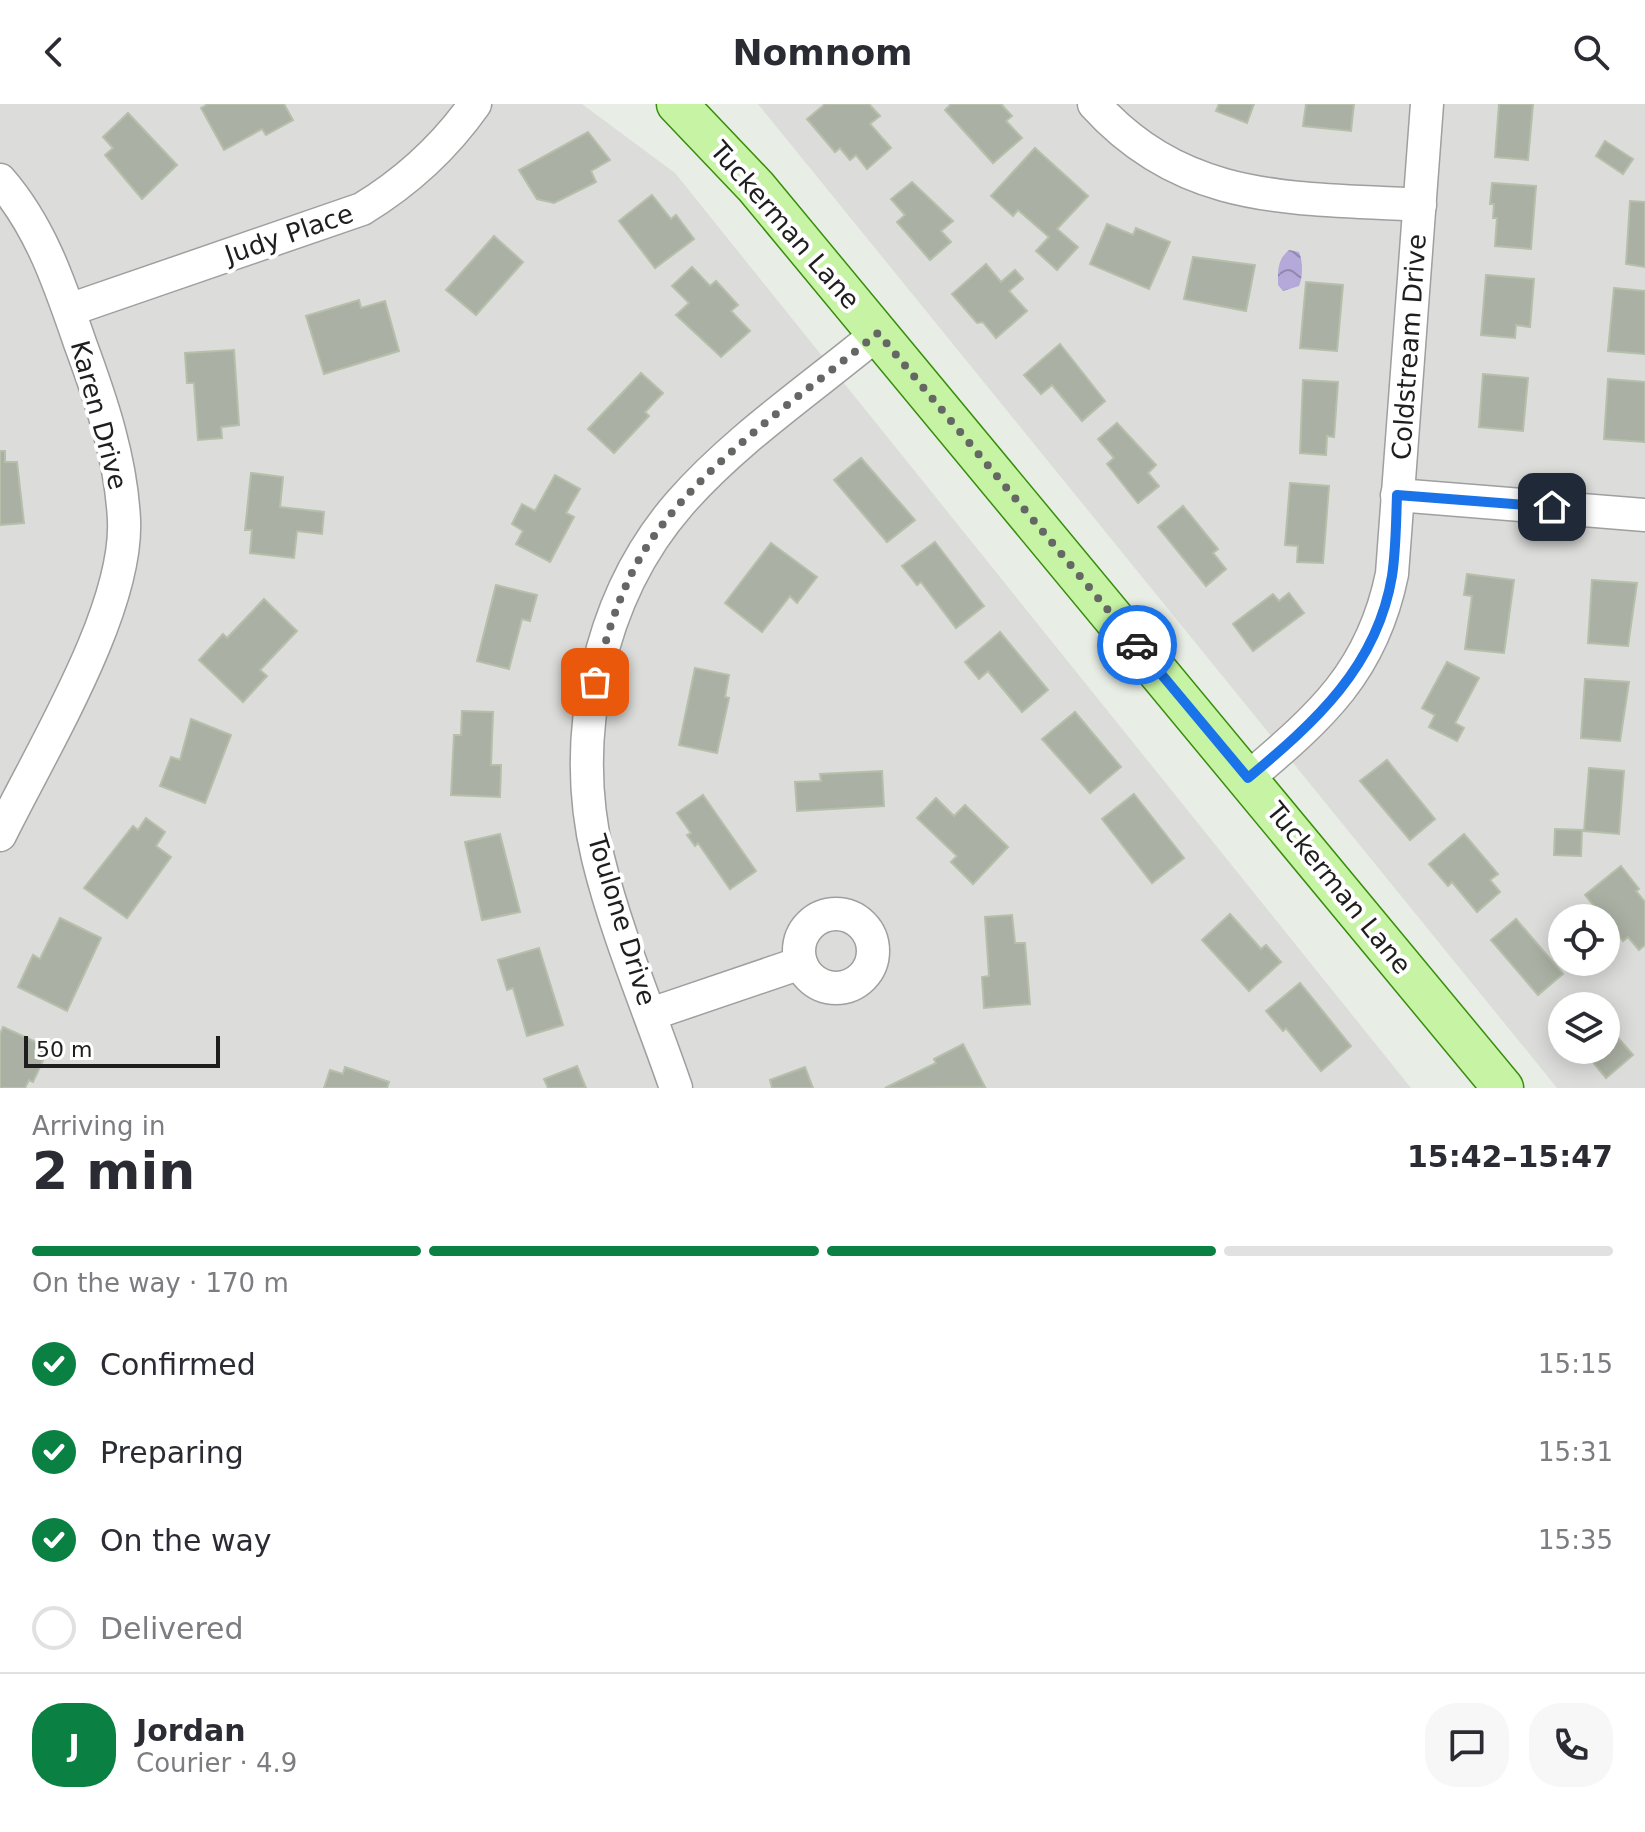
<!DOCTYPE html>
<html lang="en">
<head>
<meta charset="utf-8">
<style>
  body { margin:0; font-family:"DejaVu Sans",sans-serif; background:#f7f7f7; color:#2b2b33; height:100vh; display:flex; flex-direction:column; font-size:30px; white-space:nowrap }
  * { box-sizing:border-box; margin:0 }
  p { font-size:26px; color:#7c7c81 }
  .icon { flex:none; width:44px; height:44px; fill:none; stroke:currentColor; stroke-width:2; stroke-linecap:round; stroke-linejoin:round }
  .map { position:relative; height:984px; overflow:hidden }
  .side { display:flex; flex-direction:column; background:#fff; flex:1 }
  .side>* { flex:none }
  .fabs { position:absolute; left:1548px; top:800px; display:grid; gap:16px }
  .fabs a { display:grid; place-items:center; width:72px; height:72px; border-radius:50%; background:#fff; box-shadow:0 4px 20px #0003; font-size:40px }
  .scale { position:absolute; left:24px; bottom:20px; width:196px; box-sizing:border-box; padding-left:8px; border:4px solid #1e1e1e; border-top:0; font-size:22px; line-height:28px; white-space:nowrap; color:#1e1e1e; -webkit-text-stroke:6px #fff; paint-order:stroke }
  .pin { position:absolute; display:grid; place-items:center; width:68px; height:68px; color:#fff; margin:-34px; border-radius:16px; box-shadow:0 4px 12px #0006 }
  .courier { position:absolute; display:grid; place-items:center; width:80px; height:80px; margin:-40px; border:6px solid #1a73e8; border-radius:50%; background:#fff; color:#222; box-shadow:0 2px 10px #0007 }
  .head em { font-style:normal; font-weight:600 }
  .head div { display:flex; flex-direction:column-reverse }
  .head { display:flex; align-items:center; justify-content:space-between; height:136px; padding:0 32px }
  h1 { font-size:52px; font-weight:600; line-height:60px }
  .bar { display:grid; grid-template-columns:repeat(4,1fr); gap:12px 8px; align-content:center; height:96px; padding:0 32px }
  .bar i { height:10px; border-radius:6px; background:#e1e1e2 }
  .bar .current { background:#0b8043 }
  .bar p { grid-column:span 4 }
  .line { display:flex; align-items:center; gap:20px; padding:0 32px; border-top:2px solid #e1e1e2 }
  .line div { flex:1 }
  .round { display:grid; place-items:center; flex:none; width:84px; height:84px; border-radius:32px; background:#f7f7f7 }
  ol { padding:0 32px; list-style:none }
  li { display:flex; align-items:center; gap:24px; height:88px }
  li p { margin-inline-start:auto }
  li .icon { padding:8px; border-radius:50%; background:#0b8043; color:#fff; stroke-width:4 }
  li:last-child { color:#7c7c81 }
  li i { width:44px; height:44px; border:4px solid #e1e1e2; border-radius:50% }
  header { display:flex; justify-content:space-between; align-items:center; height:104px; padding:0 32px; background:#fff; font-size:36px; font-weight:600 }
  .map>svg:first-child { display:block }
  .residential { fill:#dcdcdb; fill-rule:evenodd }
  .water { fill:url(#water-waves) }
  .building { fill:#abb0a4; stroke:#b5bfa9; stroke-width:2 }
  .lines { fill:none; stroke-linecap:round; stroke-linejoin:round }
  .minor-casing { stroke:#9f9f9f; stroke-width:35 }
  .major-casing { stroke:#378d0c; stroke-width:43 }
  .minor { stroke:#fff; stroke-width:32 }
  .major { stroke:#c7f4a4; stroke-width:40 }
  .done { stroke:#656764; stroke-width:8; stroke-dasharray:0 14.4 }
  .route { stroke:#1a73e8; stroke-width:10 }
  .labels { text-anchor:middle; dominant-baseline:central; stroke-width:8; stroke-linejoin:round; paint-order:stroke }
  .street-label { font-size:26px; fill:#1e1e1e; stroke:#fff }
</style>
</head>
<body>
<header><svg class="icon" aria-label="back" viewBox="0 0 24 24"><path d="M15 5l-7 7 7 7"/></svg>Nomnom<svg class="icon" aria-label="search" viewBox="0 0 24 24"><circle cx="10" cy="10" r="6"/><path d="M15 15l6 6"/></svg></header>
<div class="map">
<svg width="1645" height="984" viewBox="0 0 1645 984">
  <defs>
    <pattern id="water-waves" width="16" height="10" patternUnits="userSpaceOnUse" patternTransform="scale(2)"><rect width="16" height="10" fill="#b4a9d9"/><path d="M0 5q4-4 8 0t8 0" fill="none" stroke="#9289af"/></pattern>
  </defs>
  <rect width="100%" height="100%" fill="#e8eee5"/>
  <g class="residential">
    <polygon points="0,0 582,0 675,69 1411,984 0,984"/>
    <path d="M758,0H1645V984H1557ZM1562,814H1606V858H1562ZM1562,902H1606V946H1562Z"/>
  </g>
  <path class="water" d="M1289,146L1299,148C1303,157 1303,173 1299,182L1283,187L1278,181C1278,166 1277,156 1289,146Z"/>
  <g class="building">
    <polygon points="208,0 284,0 293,16 266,31 262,25 224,46 201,4"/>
    <polygon points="825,0 869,0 880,12 870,20 891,44 867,65 856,51 850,56 840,44 835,48 807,15"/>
    <polygon points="951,0 1001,0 1012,12 1006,17 1022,34 993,59 945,6"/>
    <polygon points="1219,0 1254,0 1247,19 1216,7"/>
    <polygon points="1306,0 1354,0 1351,27 1303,22"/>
    <polygon points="1499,0 1533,0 1528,56 1495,53"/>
    <polygon points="128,9 177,61 142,95 105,51 113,44 103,33"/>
    <polygon points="588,28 610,56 591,67 596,78 554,99 537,95 519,66"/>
    <polygon points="1605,37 1633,55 1623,70 1596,52"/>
    <polygon points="1035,44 1088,92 1057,125 1078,143 1057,166 1036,147 1049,133 1018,106 1013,112 991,92"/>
    <polygon points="912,78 953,117 941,127 951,138 930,156 897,118 905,111 891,95"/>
    <polygon points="1492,79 1536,82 1531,145 1495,142 1497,114 1493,114 1494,100 1490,100"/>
    <polygon points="652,91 671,115 676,111 694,135 655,164 619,117"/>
    <polygon points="1630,97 1645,98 1645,163 1626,160"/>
    <polygon points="1107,120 1133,131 1136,124 1170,138 1149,185 1090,160"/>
    <polygon points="494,132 523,158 476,211 446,186"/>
    <polygon points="1193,153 1255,161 1246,207 1184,195"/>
    <polygon points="986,160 1001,178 1015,166 1023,175 1009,187 1027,207 996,234 983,218 977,219 952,190"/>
    <polygon points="692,163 710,182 716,177 738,201 731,207 750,227 721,253 676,211 689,199 672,182"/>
    <polygon points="1486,171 1534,175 1530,223 1516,221 1515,234 1481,231"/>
    <polygon points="1306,178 1343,181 1337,247 1300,244"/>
    <polygon points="1614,184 1645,187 1645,250 1608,247"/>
    <polygon points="359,196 361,204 385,197 399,247 324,270 306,212"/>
    <polygon points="1060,240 1105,297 1082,317 1052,281 1041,290 1024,271"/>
    <polygon points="234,246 239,321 221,323 222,334 198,336 194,279 187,279 185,249"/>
    <polygon points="641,269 663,289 645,308 649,312 614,349 588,325"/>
    <polygon points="1483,270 1528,274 1523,327 1479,323"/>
    <polygon points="1608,275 1645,278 1645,338 1604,335"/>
    <polygon points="1303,276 1338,278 1334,333 1327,332 1326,351 1300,349"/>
    <polygon points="1117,319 1156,361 1148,369 1159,382 1138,399 1107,360 1114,354 1098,335"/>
    <polygon points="0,347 5,347 5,358 17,358 24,419 0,421"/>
    <polygon points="861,354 915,416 887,438 834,376"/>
    <polygon points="251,369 283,373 280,403 324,408 322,430 297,427 294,454 250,449 252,426 245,426"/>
    <polygon points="555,371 580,385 566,409 574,413 550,458 516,440 523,427 512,420 522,400 535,407"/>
    <polygon points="1290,379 1329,382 1323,459 1297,458 1298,442 1285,441"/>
    <polygon points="1183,402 1218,445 1213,449 1226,465 1206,482 1158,423"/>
    <polygon points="935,438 984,502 956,524 921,478 917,481 902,462"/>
    <polygon points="771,439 817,473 797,499 790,492 762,528 725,499"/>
    <polygon points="1467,470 1514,476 1504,549 1465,545 1472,492 1464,491"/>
    <polygon points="1592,476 1637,479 1628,542 1588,539"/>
    <polygon points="496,481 537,491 530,517 522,515 509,565 477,557"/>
    <polygon points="1289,489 1304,509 1253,547 1233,520 1273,490 1279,497"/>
    <polygon points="264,495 297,527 260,566 267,572 243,598 199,556 223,530 227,534"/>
    <polygon points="1000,528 1048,586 1022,608 988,567 979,575 965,558"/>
    <polygon points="1447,558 1479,574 1455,619 1464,624 1457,637 1429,623 1435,611 1422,604"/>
    <polygon points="695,564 729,571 725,593 729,594 717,649 679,641"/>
    <polygon points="1585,575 1629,578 1620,637 1581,634"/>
    <polygon points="462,607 493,608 491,661 501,661 500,693 451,691 454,631 461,631"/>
    <polygon points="1075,608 1121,663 1090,689 1042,635"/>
    <polygon points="191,615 231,631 205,699 160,682 171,653 180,656"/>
    <polygon points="1387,656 1435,715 1410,736 1360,677"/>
    <polygon points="1589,664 1624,667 1619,730 1584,727"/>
    <polygon points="882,667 884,702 797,707 795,678 821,677 820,670"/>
    <polygon points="1134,690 1184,754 1152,779 1102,715"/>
    <polygon points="703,691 756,767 730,785 698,739 695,742 687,731 691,729 677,709"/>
    <polygon points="936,694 954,712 965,701 1008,743 973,780 951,758 957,752 917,714"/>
    <polygon points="146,714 165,728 156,742 171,753 127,814 84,784 133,722 138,726"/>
    <polygon points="1555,725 1582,726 1581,752 1554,751"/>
    <polygon points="500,730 520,808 482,816 465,738"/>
    <polygon points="1464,730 1498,770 1490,776 1500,788 1477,808 1452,778 1448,782 1429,760"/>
    <polygon points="1621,762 1639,785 1636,787 1645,798 1645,841 1639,846 1628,833 1623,837 1585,791"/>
    <polygon points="1230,810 1261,845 1266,841 1281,858 1249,887 1202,836"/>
    <polygon points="1012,811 1015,839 1025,839 1030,900 984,904 982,873 989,872 985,813"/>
    <polygon points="60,814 101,834 67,907 18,883 33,851 40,855"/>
    <polygon points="1516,815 1563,870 1538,891 1491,836"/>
    <polygon points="539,844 563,921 527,932 513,884 507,886 498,856"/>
    <polygon points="1300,879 1351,942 1321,967 1286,924 1283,927 1266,907"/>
    <polygon points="1606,920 1633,951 1606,974 1583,946 1606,946"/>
    <polygon points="3,923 49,944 33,978 29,976 25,984 0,984 0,930"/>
    <polygon points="963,940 985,983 885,984 936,959 934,955"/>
    <polygon points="577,962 586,984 548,984 544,975"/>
    <polygon points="345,963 389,978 387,984 324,984 330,966 343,970"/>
    <polygon points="805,963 813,984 772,984 770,976"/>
  </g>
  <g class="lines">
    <defs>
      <g id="minor">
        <path d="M1094,0C1186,102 1294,93 1420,101"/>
        <path d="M0,76C41,123 60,181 80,239C101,296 121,354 124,416C128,507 41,647 0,731"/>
        <path d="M69,206L362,105C408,77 444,44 475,0"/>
        <polyline points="1397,391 1645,411"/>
        <path d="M1248,674C1321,612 1372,568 1392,470L1427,0"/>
        <circle cx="836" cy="847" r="37"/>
        <polyline points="651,910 801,859"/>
        <path d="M676,984C650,908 617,832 598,754C569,633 598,493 680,399C736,335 812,284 878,229"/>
      </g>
      <polyline id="major" points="677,0 756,83 1503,984"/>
    </defs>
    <use href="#minor" class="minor-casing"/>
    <use href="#major" class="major-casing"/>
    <use href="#minor" class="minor"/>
    <use href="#major" class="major"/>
  </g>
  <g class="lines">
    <path class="done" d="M595,578C608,525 624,472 657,428C713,351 804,290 878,229L1137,541"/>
    <path class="route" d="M1137,541L1248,674C1315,618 1377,563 1392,472C1396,446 1396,418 1397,391L1552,403"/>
  </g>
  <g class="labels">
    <g class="street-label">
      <text transform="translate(785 121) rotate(49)">Tuckerman Lane</text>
      <text transform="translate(289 130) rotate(-19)">Judy Place</text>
      <text transform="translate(1409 243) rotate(-86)">Coldstream Drive</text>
      <text transform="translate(99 311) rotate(75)">Karen Drive</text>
      <text transform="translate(1339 784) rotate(51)">Tuckerman Lane</text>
      <text transform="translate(622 816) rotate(73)">Toulone Drive</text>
    </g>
  </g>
</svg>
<div class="fabs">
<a><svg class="icon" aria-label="locate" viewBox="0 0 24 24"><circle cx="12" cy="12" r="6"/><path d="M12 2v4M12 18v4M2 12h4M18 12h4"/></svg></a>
<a><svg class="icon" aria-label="layers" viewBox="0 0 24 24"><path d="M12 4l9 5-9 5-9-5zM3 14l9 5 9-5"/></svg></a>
</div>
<div class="scale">50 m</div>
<div class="pin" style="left:595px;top:578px;background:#ea580c"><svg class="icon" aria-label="bag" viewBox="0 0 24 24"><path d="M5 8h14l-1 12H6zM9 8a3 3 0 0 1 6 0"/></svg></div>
<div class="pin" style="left:1552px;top:403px;background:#1f2937"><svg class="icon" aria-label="home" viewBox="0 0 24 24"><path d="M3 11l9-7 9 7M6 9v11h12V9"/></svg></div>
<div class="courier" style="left:1137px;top:541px"><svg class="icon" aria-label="car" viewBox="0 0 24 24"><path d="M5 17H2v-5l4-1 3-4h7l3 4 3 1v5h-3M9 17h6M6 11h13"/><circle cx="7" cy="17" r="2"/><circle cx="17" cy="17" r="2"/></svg></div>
</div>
<section class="side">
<div class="head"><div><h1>2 min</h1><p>Arriving in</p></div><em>15:42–15:47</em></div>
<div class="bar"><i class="current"></i><i class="current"></i><i class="current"></i><i></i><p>On the way · 170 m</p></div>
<ol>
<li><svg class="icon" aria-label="check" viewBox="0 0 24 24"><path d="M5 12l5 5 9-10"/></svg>Confirmed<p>15:15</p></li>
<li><svg class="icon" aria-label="check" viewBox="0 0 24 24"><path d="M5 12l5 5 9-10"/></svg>Preparing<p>15:31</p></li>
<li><svg class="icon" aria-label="check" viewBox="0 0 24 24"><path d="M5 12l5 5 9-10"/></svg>On the way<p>15:35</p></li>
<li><i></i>Delivered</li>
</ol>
<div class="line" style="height:144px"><b class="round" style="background:#0b8043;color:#fff">J</b><div><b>Jordan</b><p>Courier · 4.9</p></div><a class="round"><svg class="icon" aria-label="chat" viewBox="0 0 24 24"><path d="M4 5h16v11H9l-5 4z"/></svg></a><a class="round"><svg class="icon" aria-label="phone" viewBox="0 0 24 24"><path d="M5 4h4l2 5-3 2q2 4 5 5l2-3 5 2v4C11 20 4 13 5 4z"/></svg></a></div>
</section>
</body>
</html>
